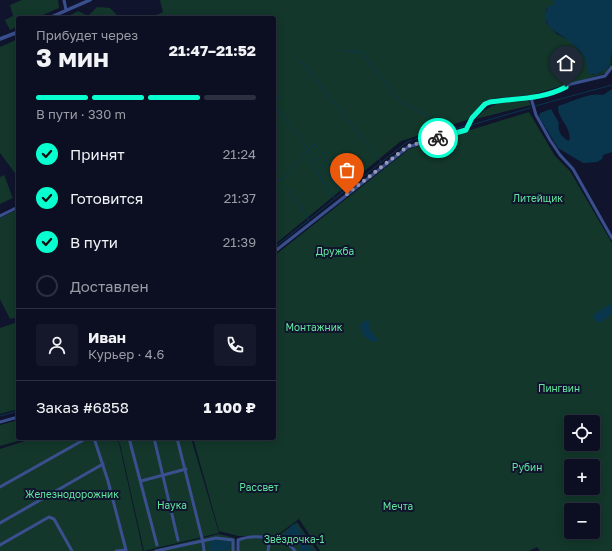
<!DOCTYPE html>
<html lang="ru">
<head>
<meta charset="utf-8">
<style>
  body { margin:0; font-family:"Golos Text",sans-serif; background:#15182a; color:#f1f3f6; height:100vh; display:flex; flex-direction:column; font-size:15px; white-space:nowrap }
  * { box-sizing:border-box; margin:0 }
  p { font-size:13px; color:#9a9ca5 }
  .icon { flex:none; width:22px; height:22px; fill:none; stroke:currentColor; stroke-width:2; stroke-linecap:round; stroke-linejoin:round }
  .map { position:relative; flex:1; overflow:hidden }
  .panel { position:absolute; left:16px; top:16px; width:260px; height:424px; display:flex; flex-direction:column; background:#0c0f22; border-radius:4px; box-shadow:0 2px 10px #0003,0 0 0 1px #2c2f40 }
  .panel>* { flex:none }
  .fabs { position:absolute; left:564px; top:415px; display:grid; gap:8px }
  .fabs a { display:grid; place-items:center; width:36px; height:36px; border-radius:4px; background:#0c0f22; box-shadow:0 2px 10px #0003,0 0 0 1px #2c2f40; font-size:20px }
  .pin { position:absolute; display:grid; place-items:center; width:34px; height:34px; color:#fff; margin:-41px -17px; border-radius:50% 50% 50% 0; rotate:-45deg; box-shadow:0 0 4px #0007 }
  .pin .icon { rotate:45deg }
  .courier { position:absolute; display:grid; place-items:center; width:40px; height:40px; margin:-20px; border:3px solid #08ffcf; border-radius:50%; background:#fff; color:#222; box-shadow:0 1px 5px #0007 }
  .summary em { font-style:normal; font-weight:700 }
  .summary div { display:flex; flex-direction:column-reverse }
  .summary { display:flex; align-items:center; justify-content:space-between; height:68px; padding:0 20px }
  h1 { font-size:26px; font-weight:700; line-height:30px }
  .bar { display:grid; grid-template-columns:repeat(4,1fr); gap:6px 4px; align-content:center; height:48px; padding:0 20px }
  .bar i { height:5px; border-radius:3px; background:#2c2f40 }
  .bar .current { background:#08ffcf }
  .bar p { grid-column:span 4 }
  .line { display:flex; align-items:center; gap:10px; padding:0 20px; border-top:1px solid #2c2f40 }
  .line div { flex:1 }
  .round { display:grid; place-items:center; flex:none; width:42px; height:42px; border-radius:4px; background:#15182a }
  ol { padding:0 20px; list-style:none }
  li { display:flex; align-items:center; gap:12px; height:44px }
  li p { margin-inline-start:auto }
  li .icon { padding:4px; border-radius:50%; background:#08ffcf; color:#111; stroke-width:4 }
  li:last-child { color:#9a9ca5 }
  li i { width:22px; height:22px; border:2px solid #2c2f40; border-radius:50% }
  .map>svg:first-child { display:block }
  .green { fill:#13372b; fill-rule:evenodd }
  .water { fill:#09364d }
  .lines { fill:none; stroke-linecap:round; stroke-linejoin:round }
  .stream { stroke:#09364d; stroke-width:1 }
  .minor { stroke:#3a4f8e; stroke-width:3 }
  .tertiary { stroke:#3a4f8e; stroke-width:3.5 }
  .done { stroke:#959ab6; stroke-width:4; stroke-dasharray:0 7.2 }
  .route { stroke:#08ffcf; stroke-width:5 }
  .labels { text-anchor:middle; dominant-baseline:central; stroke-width:4; stroke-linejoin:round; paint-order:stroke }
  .park-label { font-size:10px; fill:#61e69e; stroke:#10142d }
</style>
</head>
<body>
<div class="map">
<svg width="612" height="551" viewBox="0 0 612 551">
  <rect width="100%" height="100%" fill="#10142d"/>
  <g class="green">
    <polygon points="22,0 58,0 59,8 36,18 18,18 18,26 10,30 5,20 13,16 10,5"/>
    <polygon points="160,0 554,0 554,6 546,9 546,23 557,34 569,40 584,56 592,75 600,73 609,67 612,50 611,66 606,73 531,95 495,98 485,102 467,120 401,141 274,245 274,18 151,18 163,12"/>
    <polygon points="97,7 110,8 120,18 65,18 78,11 88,16"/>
    <polygon points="18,39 18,177 0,153 0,47"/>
    <path d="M528,100L531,105L476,119C491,101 506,102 528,100Z"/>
    <path d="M529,112L555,156L570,171L612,243V551H540L537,547L529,551H320L299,519L276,536H238L219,531L193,438H274V256L409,149ZM571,422H593V444H571ZM571,466H593V488H571ZM571,510H593V532H571Z"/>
    <polygon points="4,175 13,198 0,204 0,177"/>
    <polygon points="18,209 18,317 10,319 0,299 0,218"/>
    <polygon points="18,322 18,409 0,414 0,328"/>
    <polygon points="18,420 18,438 29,438 0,446 0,425"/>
    <polygon points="34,438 115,438 119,443 143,551 0,551 0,449"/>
    <polygon points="117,438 191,438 219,533 144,551 120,444"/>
    <polygon points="297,522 317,551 238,551 238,539 242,537 276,537"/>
    <polygon points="219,534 235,538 236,551 149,551"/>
  </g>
  <g class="water">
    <path d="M554,0H612V50L609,67C603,71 596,77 588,73C587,67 586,59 583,55C579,50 574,45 569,41C558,31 538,28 548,6H554Z"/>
    <path d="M612,89V152L603,155L602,159L597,162L583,163L558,148L539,117L540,113L551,109L559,123C557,131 562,138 569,141C573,128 557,119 558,106C572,102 589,92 603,95Z"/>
    <path d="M609,305H612V313L600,323C596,322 593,319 593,315Z"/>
    <path d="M364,321H369L370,329L377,339L376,342C366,341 361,334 360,325Z"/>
    <polygon points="292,525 294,524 298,527 313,551 299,551 299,545 285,537 284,534"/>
    <polygon points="211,540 231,541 230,550 210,551 209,542"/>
  </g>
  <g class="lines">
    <g class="stream">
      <polyline points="343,51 361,52 400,101 453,129"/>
      <polyline points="301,61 381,162"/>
      <polyline points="274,101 282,95"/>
      <polyline points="274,104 342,193"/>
      <polyline points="535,106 612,85"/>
      <polyline points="471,125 530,108"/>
      <polyline points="415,139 466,126"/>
      <polyline points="307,157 334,198"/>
      <polyline points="274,179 283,180 308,149 314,144 322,152 333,173"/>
      <polyline points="355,183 407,142 412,140"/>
      <polyline points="285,187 299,204 309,221"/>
      <polyline points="274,242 277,246"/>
      <polyline points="274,248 353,184"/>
      <polyline points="0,416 18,411"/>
    </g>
    <g class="minor">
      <polyline points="64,0 66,10"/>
      <polyline points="531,98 536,115 550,140 560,155 573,169 612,238"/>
      <polyline points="0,216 18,207"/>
      <polyline points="274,252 408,147 466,130 472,118 485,104 498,101 534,98 549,94 571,84 605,76 612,67"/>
      <polyline points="0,422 18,417"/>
      <polyline points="94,438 108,481 126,550 116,551"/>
      <polyline points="129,438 157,545"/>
      <polyline points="154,438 178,540"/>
      <polyline points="177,438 203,542 204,551"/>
      <polyline points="141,481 186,469"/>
      <polyline points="0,487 87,438"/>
      <polyline points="0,523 103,464"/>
      <polyline points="0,545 49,517 54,519 72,551"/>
      <polyline points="156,551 216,538 233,540 233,551"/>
      <path d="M238,551V540C253,534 285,536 295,551"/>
      <polyline points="268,551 270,538"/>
    </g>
    <g class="tertiary">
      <polyline points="49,18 90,0"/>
      <polyline points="0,39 18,32"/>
    </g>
  </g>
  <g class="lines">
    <polyline class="done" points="347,194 408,146 438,138"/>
    <path class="route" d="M438,138L466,130L472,118L485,104L490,102C516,98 541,100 566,87"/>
  </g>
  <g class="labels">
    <g class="park-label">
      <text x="538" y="198">Литейщик</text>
      <text x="335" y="251">Дружба</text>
      <text x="314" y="327">Монтажник</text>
      <text x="559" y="388">Пингвин</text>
      <text x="527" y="467">Рубин</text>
      <text x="259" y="487">Рассвет</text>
      <text x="72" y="494">Железнодорожник</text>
      <text x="172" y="505">Наука</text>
      <text x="398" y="506">Мечта</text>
      <text x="294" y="539">Звёздочка-1</text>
    </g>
  </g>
</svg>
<div class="fabs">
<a><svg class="icon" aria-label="locate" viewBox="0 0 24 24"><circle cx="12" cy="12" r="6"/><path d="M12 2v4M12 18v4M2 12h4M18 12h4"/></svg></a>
<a>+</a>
<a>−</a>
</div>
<div class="pin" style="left:347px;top:194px;background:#ea580c"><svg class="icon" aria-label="bag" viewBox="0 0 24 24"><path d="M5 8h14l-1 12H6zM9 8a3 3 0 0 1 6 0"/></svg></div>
<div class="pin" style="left:566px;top:87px;background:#1f2937"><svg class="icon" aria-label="home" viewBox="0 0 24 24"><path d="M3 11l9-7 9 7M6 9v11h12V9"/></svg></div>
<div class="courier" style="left:438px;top:138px"><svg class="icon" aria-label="bike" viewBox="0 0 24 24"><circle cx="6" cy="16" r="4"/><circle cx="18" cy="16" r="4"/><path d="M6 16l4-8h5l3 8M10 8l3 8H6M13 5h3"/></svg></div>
<section class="panel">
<div class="summary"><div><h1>3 мин</h1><p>Прибудет через</p></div><em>21:47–21:52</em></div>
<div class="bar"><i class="current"></i><i class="current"></i><i class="current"></i><i></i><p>В пути · 330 m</p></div>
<ol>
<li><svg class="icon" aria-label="check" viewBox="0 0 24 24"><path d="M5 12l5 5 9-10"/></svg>Принят<p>21:24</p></li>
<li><svg class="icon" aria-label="check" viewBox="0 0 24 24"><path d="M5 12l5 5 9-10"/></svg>Готовится<p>21:37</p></li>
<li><svg class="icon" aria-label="check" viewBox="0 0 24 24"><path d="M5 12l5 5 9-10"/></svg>В пути<p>21:39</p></li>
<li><i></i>Доставлен</li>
</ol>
<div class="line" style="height:72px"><a class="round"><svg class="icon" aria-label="person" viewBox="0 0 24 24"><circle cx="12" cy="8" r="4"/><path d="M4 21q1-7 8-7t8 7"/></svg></a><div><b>Иван</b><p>Курьер · 4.6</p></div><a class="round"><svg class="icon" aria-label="phone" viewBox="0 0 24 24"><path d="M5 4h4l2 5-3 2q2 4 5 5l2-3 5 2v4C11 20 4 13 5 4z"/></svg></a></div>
<div class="line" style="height:52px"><div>Заказ #6858</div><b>1 100 ₽</b></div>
</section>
</div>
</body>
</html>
